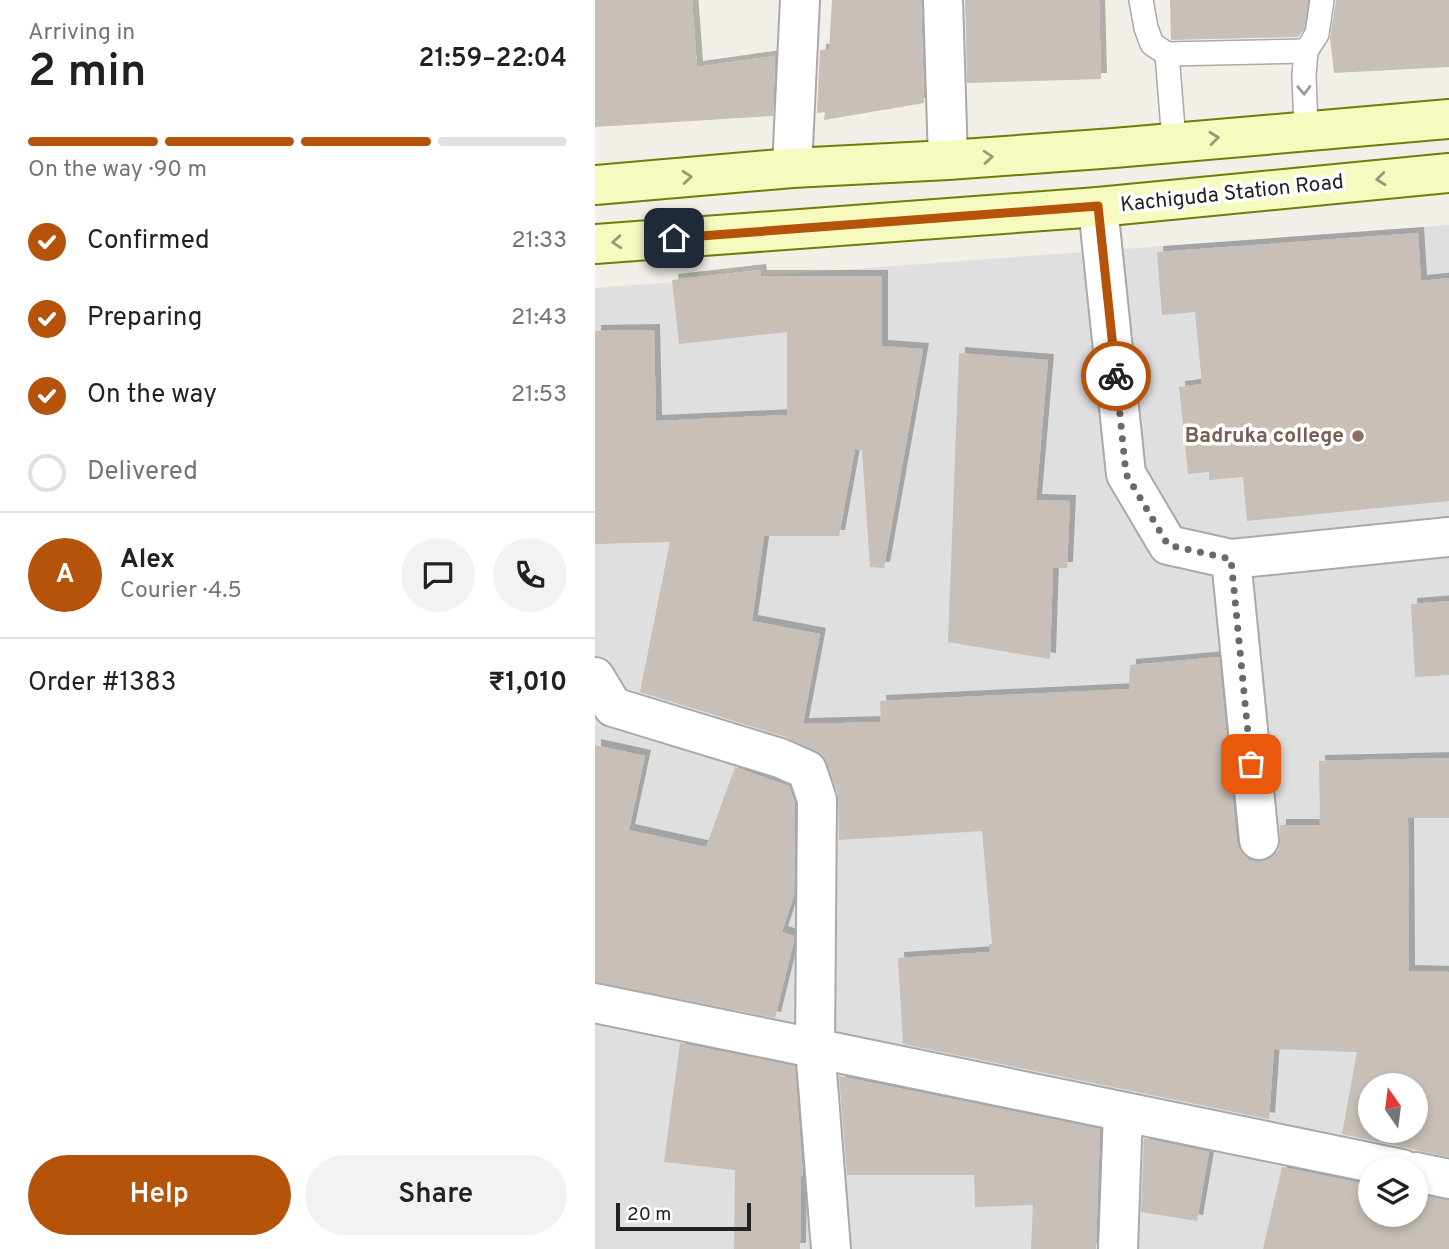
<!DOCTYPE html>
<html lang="en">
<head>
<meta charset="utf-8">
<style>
  body { margin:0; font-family:Overpass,sans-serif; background:#f2f2f2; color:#202124; height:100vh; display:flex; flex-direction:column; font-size:26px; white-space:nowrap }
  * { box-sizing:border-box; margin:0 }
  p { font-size:23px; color:#757577 }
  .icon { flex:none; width:38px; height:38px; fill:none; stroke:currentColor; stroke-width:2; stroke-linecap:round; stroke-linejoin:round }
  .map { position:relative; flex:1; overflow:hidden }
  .drawer { display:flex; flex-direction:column; background:#fff; width:595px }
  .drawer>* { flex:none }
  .needle { width:46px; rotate:346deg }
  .controls { position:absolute; left:763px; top:1073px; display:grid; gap:14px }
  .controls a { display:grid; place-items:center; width:70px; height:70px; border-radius:50%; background:#fff; box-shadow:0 4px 10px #0003; font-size:35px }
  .scale { position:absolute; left:21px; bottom:18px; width:135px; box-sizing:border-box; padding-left:7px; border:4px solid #222; border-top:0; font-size:19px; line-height:24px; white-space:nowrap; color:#222; -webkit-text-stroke:5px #fff; paint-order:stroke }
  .pin { position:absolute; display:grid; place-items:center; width:60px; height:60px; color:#fff; margin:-30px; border-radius:14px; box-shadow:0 4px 10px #0006 }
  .courier { position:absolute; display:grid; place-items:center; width:70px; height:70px; margin:-35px; border:5px solid #b45309; border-radius:50%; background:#fff; color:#222; box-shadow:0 2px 9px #0007 }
  .overview em { font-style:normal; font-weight:600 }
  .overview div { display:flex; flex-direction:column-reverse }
  .overview { display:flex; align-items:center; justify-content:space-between; height:119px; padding:0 28px }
  h1 { font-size:46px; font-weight:600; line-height:52px }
  .bar { display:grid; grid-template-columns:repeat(4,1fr); gap:10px 7px; align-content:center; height:84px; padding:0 28px }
  .bar i { height:9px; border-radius:5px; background:#e0e0e0 }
  .bar .active { background:#b45309 }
  .bar p { grid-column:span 4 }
  .line { display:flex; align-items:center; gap:18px; padding:0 28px; border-top:2px solid #e0e0e0 }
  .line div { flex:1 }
  .round { display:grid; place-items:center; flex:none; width:74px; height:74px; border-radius:37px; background:#f2f2f2 }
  ol { padding:0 28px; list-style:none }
  li { display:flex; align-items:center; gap:21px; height:77px }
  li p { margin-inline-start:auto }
  li .icon { padding:7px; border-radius:50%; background:#b45309; color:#fff; stroke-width:4 }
  li:last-child { color:#757577 }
  li i { width:38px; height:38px; border:4px solid #e0e0e0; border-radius:50% }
  .primary-button { display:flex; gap:14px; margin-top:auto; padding:14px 28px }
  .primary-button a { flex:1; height:80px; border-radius:42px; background:#b45309; color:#fff; font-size:28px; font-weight:600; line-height:80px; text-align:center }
  .primary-button a+a { background:#f2f2f2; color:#202124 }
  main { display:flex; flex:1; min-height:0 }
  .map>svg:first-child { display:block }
  .residential { fill:#e0dfdf; fill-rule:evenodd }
  .building { fill:#c7bfb8; fill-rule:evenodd; filter:url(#shadow) }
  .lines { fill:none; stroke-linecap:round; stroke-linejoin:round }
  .lane-casing { stroke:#a9a9a9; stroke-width:26 }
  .street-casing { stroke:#a9a9a9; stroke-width:42 }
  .secondary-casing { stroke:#707d05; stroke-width:42 }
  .lane { stroke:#fff; stroke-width:23 }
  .street { stroke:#fff; stroke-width:38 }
  .secondary { stroke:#f7fabf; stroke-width:38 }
  .oneway { stroke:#9c9c9c }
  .oneway2 { stroke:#979978 }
  .done { stroke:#6b6a68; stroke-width:7; stroke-dasharray:0 12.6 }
  .route { stroke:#b45309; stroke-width:9 }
  .education-dot { fill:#8d6e63; stroke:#fff; stroke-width:2.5 }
  .labels { text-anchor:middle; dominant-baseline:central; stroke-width:7; stroke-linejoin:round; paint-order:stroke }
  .street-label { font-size:21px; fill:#222; stroke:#fff }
  .education-label { font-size:21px; font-weight:bold; fill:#785e54; stroke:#fff; text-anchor:end }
</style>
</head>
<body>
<main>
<section class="drawer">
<div class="overview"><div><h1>2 min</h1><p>Arriving in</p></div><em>21:59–22:04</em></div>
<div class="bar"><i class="active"></i><i class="active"></i><i class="active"></i><i></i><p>On the way · 90 m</p></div>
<ol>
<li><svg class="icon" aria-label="check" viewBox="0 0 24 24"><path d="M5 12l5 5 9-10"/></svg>Confirmed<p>21:33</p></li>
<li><svg class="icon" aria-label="check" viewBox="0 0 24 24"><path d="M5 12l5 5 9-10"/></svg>Preparing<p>21:43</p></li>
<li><svg class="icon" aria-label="check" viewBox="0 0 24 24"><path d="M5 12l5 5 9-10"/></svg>On the way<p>21:53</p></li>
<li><i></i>Delivered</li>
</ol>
<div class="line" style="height:126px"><b class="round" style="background:#b45309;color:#fff">A</b><div><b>Alex</b><p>Courier · 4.5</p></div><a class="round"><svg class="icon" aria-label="chat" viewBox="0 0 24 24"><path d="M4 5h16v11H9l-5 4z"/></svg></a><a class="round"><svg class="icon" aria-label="phone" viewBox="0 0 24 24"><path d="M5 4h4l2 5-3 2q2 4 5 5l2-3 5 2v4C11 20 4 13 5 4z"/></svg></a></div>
<div class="line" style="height:91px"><div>Order #1383</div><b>₹1,010</b></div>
<div class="primary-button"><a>Help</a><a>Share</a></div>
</section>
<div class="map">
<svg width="854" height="1249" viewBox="0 0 854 1249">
  <defs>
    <filter id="shadow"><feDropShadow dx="6" dy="-6" stdDeviation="0" flood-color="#0004"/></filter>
  </defs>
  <rect width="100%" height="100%" fill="#f2efe9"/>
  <path class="residential" d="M854,225V1249H0V288ZM775,1085H821V1130H775ZM775,1169H821V1214H775Z"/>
  <g class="building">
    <polygon points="0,0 97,0 102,67 180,56 178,116 0,127"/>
    <polygon points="237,0 326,0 329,103 229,120 230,112 222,113 225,50 234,49"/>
    <polygon points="370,0 504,0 506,79 372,83"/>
    <polygon points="575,0 713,0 709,29 703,37 576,40"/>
    <polygon points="741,0 854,0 854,67 739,73 735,38"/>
    <polygon points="823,233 826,281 854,278 854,501 652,521 648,477 614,480 614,472 593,474 584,387 607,384 600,312 567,315 562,252"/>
    <path d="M165,270L166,276H287V346L328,349L289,568L275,567L267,450L260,449L244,536H169L157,621L225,634L208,724L286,722L285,701L534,689L535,665L624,657L642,842L647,853L654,860L665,862L676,858L684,850L685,825H725L724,761L854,758V818H813L814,971L854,972V1157L747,1134L762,1052L679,1049L674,1119L308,1044L303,958L395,952L394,944H397L387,831L244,840L243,794L228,755L191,737L45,692L75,542L0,544V331L59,330L61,421L192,415V332L84,344L77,280ZM775,1085H821V1130H775Z"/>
    <polygon points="364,353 453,360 441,500 475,501 472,568 458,568 455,659 353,642"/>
    <polygon points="854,601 854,675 820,677 816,604"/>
    <polygon points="0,745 50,756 34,830 111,847 140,767 194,786 200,803 199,896 187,932 199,936 199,941 180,1018 0,982"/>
    <polygon points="85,1043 200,1066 208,1176 206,1176 205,1249 139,1249 140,1170 69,1162"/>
    <polygon points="244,1076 505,1129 501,1249 436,1249 438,1205 380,1207 379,1175 252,1175"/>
    <polygon points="549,1138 614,1152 602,1221 546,1212"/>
    <polygon points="687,1167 775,1185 775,1214 821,1214 821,1194 854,1200 854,1249 668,1249"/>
  </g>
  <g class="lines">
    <defs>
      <g id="lane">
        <polyline points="546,0 551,28 557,44 572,54 711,51"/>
        <polyline points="572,54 579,142"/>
        <polyline points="711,129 709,76 711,51 722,34 727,0"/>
      </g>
      <g id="street">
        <polyline points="348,0 353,160"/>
        <polyline points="197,168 205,0"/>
        <polyline points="503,207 531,474 573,545 636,559 854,537"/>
        <polyline points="636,559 664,840"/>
        <polyline points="0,677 18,707 185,758 212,770 222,800 220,1047 236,1249"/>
        <polyline points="0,1003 807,1169"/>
        <polyline points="821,1172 854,1179"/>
        <polyline points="523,1249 528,1112"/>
      </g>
      <g id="secondary">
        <polyline points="0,185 197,168 353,160 519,148 854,119"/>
        <polyline points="0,244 503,207 854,173"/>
      </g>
    </defs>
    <use href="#lane" class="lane-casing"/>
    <use href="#street" class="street-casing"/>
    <use href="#secondary" class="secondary-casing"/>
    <use href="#lane" class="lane"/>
    <use href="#street" class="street"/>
    <use href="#secondary" class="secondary"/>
  </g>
  <defs><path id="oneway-chevron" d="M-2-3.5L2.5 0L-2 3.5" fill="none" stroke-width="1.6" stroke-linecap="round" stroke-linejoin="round" transform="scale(1.75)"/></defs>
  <use class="oneway" href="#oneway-chevron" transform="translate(709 90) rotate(88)"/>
  <g class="oneway2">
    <use href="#oneway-chevron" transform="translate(619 138) rotate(-6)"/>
    <use href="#oneway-chevron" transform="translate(393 157) rotate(-4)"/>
    <use href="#oneway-chevron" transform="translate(92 177) rotate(-5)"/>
    <use href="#oneway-chevron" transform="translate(786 179) rotate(174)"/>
    <use href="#oneway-chevron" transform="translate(22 242) rotate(176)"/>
  </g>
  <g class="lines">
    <polyline class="done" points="521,376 531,474 573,545 636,559 656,764"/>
    <polyline class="route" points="79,238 503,206 521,376"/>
  </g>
  <circle class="education-dot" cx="763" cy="436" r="7"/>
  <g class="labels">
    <g class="street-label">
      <text transform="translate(637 194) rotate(-6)">Kachiguda Station Road</text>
    </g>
    <g class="education-label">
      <text x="749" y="436">Badruka college</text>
    </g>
  </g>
</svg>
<div class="controls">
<a><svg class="needle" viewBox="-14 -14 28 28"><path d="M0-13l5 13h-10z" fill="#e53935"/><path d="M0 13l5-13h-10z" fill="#757577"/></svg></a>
<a><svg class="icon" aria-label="layers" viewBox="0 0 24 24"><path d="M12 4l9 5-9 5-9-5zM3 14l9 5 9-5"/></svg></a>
</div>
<div class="scale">20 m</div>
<div class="pin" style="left:656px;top:764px;background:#ea580c"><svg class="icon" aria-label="bag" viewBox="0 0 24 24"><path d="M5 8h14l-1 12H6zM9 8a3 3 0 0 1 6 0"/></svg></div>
<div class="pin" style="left:79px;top:238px;background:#1f2937"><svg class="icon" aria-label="home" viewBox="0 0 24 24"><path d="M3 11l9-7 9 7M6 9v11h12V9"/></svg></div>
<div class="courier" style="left:521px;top:376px"><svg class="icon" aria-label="bike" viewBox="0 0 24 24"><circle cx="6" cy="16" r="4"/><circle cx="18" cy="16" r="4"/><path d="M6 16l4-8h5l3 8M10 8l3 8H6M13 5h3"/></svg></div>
</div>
</main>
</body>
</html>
